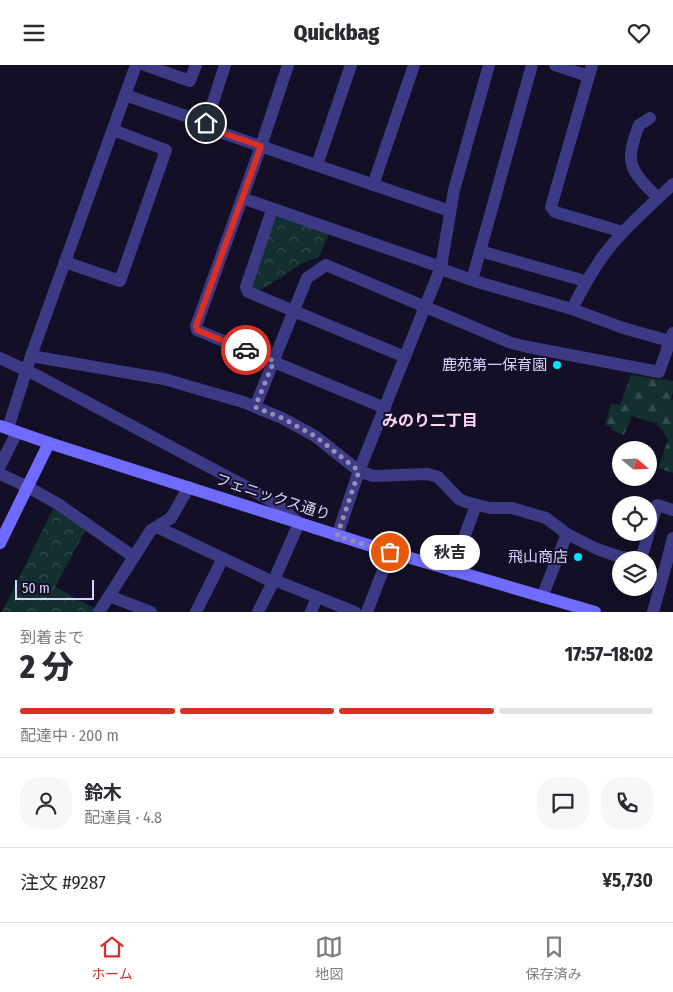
<!DOCTYPE html>
<html lang="ja">
<head>
<meta charset="utf-8">
<style>
  body { margin:0; font-family:"Fira Sans Condensed","Noto Sans JP",sans-serif; background:#f7f7f7; color:#2b2b33; height:100vh; display:flex; flex-direction:column; font-size:19px; white-space:nowrap }
  * { box-sizing:border-box; margin:0 }
  p { font-size:16px; color:#7c7c81 }
  .icon { flex:none; width:28px; height:28px; fill:none; stroke:currentColor; stroke-width:2; stroke-linecap:round; stroke-linejoin:round }
  .map { position:relative; height:547px; overflow:hidden }
  .panel { display:flex; flex-direction:column; background:#fff; flex:1 }
  .panel>* { flex:none }
  .needle { width:32px; rotate:109deg }
  .fabs { position:absolute; left:612px; top:376px; display:grid; gap:10px }
  .fabs a { display:grid; place-items:center; width:45px; height:45px; border-radius:50%; background:#fff; box-shadow:0 2px 8px #0003; font-size:25px }
  .scale { position:absolute; left:15px; bottom:12px; width:79px; box-sizing:border-box; padding-left:5px; border:2px solid #d9d4ff; border-top:0; font-size:14px; line-height:18px; white-space:nowrap; color:#d9d4ff; -webkit-text-stroke:4px #130f26; paint-order:stroke }
  .pin { position:absolute; display:grid; place-items:center; width:42px; height:42px; color:#fff; margin:-21px; border:2px solid #fff; border-radius:50%; box-shadow:0 1px 5px #0007 }
  .courier { position:absolute; display:grid; place-items:center; width:50px; height:50px; margin:-25px; border:4px solid #d93025; border-radius:50%; background:#fff; color:#222; box-shadow:0 1px 6px #0007 }
  .bubble { position:absolute; height:35px; border-radius:18px; background:#fff; box-shadow:0 2px 8px #0003; font-size:16px; font-weight:800; line-height:35px; text-align:center }
  .overview em { font-style:normal; font-weight:800 }
  .overview div { display:flex; flex-direction:column-reverse }
  .overview { display:flex; align-items:center; justify-content:space-between; height:85px; padding:0 20px }
  h1 { font-size:32px; font-weight:800; line-height:38px }
  .bar { display:grid; grid-template-columns:repeat(4,1fr); gap:8px 5px; align-content:center; height:60px; padding:0 20px }
  .bar i { height:6px; border-radius:4px; background:#e1e1e2 }
  .bar .on { background:#d93025 }
  .bar p { grid-column:span 4 }
  .line { display:flex; align-items:center; gap:12px; padding:0 20px; border-top:1px solid #e1e1e2 }
  .line div { flex:1 }
  .round { display:grid; place-items:center; flex:none; width:52px; height:52px; border-radius:20px; background:#f7f7f7 }
  header { display:flex; justify-content:space-between; align-items:center; height:65px; padding:0 20px; background:#fff; font-size:22px; font-weight:800 }
  .dock { display:flex; justify-content:space-around; align-items:center; height:70px; border-top:1px solid #e1e1e2; background:#fff; font-size:14px; color:#7c7c81 }
  .dock a { display:grid; justify-items:center; gap:2px }
  .dock .on { color:#d93025 }
  .map>svg:first-child { display:block }
  .forest { fill:url(#forest-firs) }
  .park { fill:url(#park-crowns) }
  .lines { fill:none; stroke-linecap:round; stroke-linejoin:round }
  .minor { stroke:#3d3a85; stroke-width:12 }
  .tertiary { stroke:#3d3a85; stroke-width:12 }
  .secondary { stroke:#6f6bff; stroke-width:12 }
  .done { stroke:#948fb3; stroke-width:5; stroke-dasharray:0 9 }
  .route { stroke:#d93025; stroke-width:6 }
  .poi-dot { fill:#00e5ff; stroke:#130f26; stroke-width:2 }
  .labels { text-anchor:middle; dominant-baseline:central; stroke-width:4; stroke-linejoin:round; paint-order:stroke }
  .poi-label { font-size:15px; fill:#d9d4ff; stroke:#130f26; text-anchor:end }
  .street-label { font-size:15px; fill:#d9d4ff; stroke:#130f26 }
  .neighbourhood-label { font-size:16px; font-weight:bold; fill:#ffd6f0; stroke:#130f26 }
</style>
</head>
<body>
<header><svg class="icon" aria-label="menu" viewBox="0 0 24 24"><path d="M4 6h16M4 12h16M4 18h16"/></svg>Quickbag<svg class="icon" aria-label="heart" viewBox="0 0 24 24"><path d="M12 20l-8-8c-3-5 5-10 8-4 3-6 11-1 8 4z"/></svg></header>
<div class="map">
<svg width="673" height="547" viewBox="0 0 673 547">
  <defs>
    <pattern id="forest-firs" width="22" height="20" patternUnits="userSpaceOnUse" patternTransform="scale(1.25)"><rect width="22" height="20" fill="#12302f"/><path d="M5 1l3.5 6h-7zM16 11l3.5 6h-7z" fill="#344d4e"/></pattern>
    <pattern id="park-crowns" width="20" height="18" patternUnits="userSpaceOnUse" patternTransform="scale(1.25)"><rect width="20" height="18" fill="#12302f"/><path d="M2 6a3 3 0 1 1 6 0M12 15a3 3 0 1 1 6 0" fill="none" stroke="#344d4e"/></pattern>
  </defs>
  <rect width="100%" height="100%" fill="#130f26"/>
  <polygon class="forest" points="631,310 673,316 673,327 671,334 673,335 673,408 658,403 668,375 662,364 655,358 632,351 624,370 611,365 612,362 605,360 611,339 620,340"/>
  <g class="park">
    <polygon points="280,151 329,169 319,192 301,199 258,227 253,225 250,218 273,154"/>
    <polygon points="53,444 87,463 55,522 96,544 94,547 2,547"/>
  </g>
  <g class="lines">
    <g class="minor">
      <polyline points="145,0 190,16 196,0"/>
      <polyline points="225,0 205,62 450,146"/>
      <polyline points="288,0 261,81 196,261 197,265 385,343"/>
      <polyline points="555,0 588,11"/>
      <polyline points="592,0 551,142 555,147 623,167"/>
      <polyline points="125,30 206,58"/>
      <path d="M650,53L639,60C624,99 630,105 658,133"/>
      <polyline points="317,100 351,0"/>
      <polyline points="373,120 414,0"/>
      <polyline points="242,133 441,202"/>
      <polyline points="272,145 246,222 248,227 405,292"/>
      <polyline points="480,186 578,214 586,217"/>
      <polyline points="65,197 120,216 166,85 113,65"/>
      <polyline points="441,204 472,215 532,0"/>
      <polyline points="472,215 481,218 572,244 623,263 673,277"/>
      <path d="M572,244C581,226 591,208 603,191C623,164 649,142 673,119"/>
      <polyline points="31,291 164,314 243,337 282,353 315,371 359,406 373,411 428,409 438,412 459,434 466,437 490,443 512,443 546,453 567,469 597,484 620,492 641,494 657,440 673,445"/>
      <polyline points="0,293 36,310 245,421 278,440 299,458 274,515 258,547"/>
      <polyline points="255,342 307,213 326,200 511,278 528,282 659,307 673,268"/>
      <polyline points="0,401 17,367"/>
      <polyline points="0,409 28,422 58,439 134,492"/>
      <polyline points="157,462 273,517"/>
      <polyline points="452,506 476,440"/>
      <polyline points="274,515 355,547"/>
      <polyline points="109,531 151,547"/>
      <polyline points="542,532 567,469"/>
      <polyline points="99,547 151,465 171,453 189,422"/>
      <polyline points="196,547 223,493"/>
      <polyline points="311,547 317,532"/>
      <polyline points="367,547 390,487"/>
      <polyline points="653,547 666,500 673,473"/>
    </g>
    <g class="tertiary">
      <polyline points="8,363 31,291 136,0"/>
      <polyline points="337,471 359,406 441,202 454,125 489,0"/>
    </g>
    <g class="secondary">
      <polyline points="0,361 49,378 390,487 595,547"/>
      <polyline points="0,478 49,378"/>
    </g>
  </g>
  <g class="lines">
    <polyline class="done" points="246,285 274,296 255,342 282,353 315,371 359,406 337,471 390,487"/>
    <polyline class="route" points="206,58 205,62 261,81 196,261 197,265 246,285"/>
  </g>
  <g class="poi-dot">
    <circle cx="557" cy="300" r="5"/>
    <circle cx="578" cy="492" r="5"/>
  </g>
  <g class="labels">
    <g class="poi-label">
      <text x="547" y="300">鹿苑第一保育園</text>
      <text x="568" y="492">飛山商店</text>
    </g>
    <g class="street-label">
      <text transform="translate(273 432) rotate(18)">フェニックス通り</text>
    </g>
    <g class="neighbourhood-label">
      <text x="430" y="355">みのり二丁目</text>
    </g>
  </g>
</svg>
<div class="fabs">
<a><svg class="needle" viewBox="-14 -14 28 28"><path d="M0-13l5 13h-10z" fill="#e53935"/><path d="M0 13l5-13h-10z" fill="#7c7c81"/></svg></a>
<a><svg class="icon" aria-label="locate" viewBox="0 0 24 24"><circle cx="12" cy="12" r="6"/><path d="M12 2v4M12 18v4M2 12h4M18 12h4"/></svg></a>
<a><svg class="icon" aria-label="layers" viewBox="0 0 24 24"><path d="M12 4l9 5-9 5-9-5zM3 14l9 5 9-5"/></svg></a>
</div>
<div class="scale">50 m</div>
<div class="pin" style="left:390px;top:487px;background:#ea580c"><svg class="icon" aria-label="bag" viewBox="0 0 24 24"><path d="M5 8h14l-1 12H6zM9 8a3 3 0 0 1 6 0"/></svg></div>
<div class="pin" style="left:206px;top:58px;background:#1f2937"><svg class="icon" aria-label="home" viewBox="0 0 24 24"><path d="M3 11l9-7 9 7M6 9v11h12V9"/></svg></div>
<div class="courier" style="left:246px;top:285px"><svg class="icon" aria-label="car" viewBox="0 0 24 24"><path d="M5 17H2v-5l4-1 3-4h7l3 4 3 1v5h-3M9 17h6M6 11h13"/><circle cx="7" cy="17" r="2"/><circle cx="17" cy="17" r="2"/></svg></div>
<div class="bubble" style="left:420px;top:470px;width:60px">秋吉</div>
</div>
<section class="panel">
<div class="overview"><div><h1>2 分</h1><p>到着まで</p></div><em>17:57–18:02</em></div>
<div class="bar"><i class="on"></i><i class="on"></i><i class="on"></i><i></i><p>配達中 · 200 m</p></div>
<div class="line" style="height:90px"><a class="round"><svg class="icon" aria-label="person" viewBox="0 0 24 24"><circle cx="12" cy="8" r="4"/><path d="M4 21q1-7 8-7t8 7"/></svg></a><div><b>鈴木</b><p>配達員 · 4.8</p></div><a class="round"><svg class="icon" aria-label="chat" viewBox="0 0 24 24"><path d="M4 5h16v11H9l-5 4z"/></svg></a><a class="round"><svg class="icon" aria-label="phone" viewBox="0 0 24 24"><path d="M5 4h4l2 5-3 2q2 4 5 5l2-3 5 2v4C11 20 4 13 5 4z"/></svg></a></div>
<div class="line" style="height:65px"><div>注文 #9287</div><b>¥5,730</b></div>
</section>
<nav class="dock">
<a class="on"><svg class="icon" aria-label="home" viewBox="0 0 24 24"><path d="M3 11l9-7 9 7M6 9v11h12V9"/></svg>ホーム</a>
<a><svg class="icon" aria-label="map" viewBox="0 0 24 24"><path d="M3 6l6-2 6 2 6-2v14l-6 2-6-2-6 2zM9 4v14M15 6v14"/></svg>地図</a>
<a><svg class="icon" aria-label="saved" viewBox="0 0 24 24"><path d="M7 4h10v16l-5-4-5 4z"/></svg>保存済み</a>
</nav>
</body>
</html>
